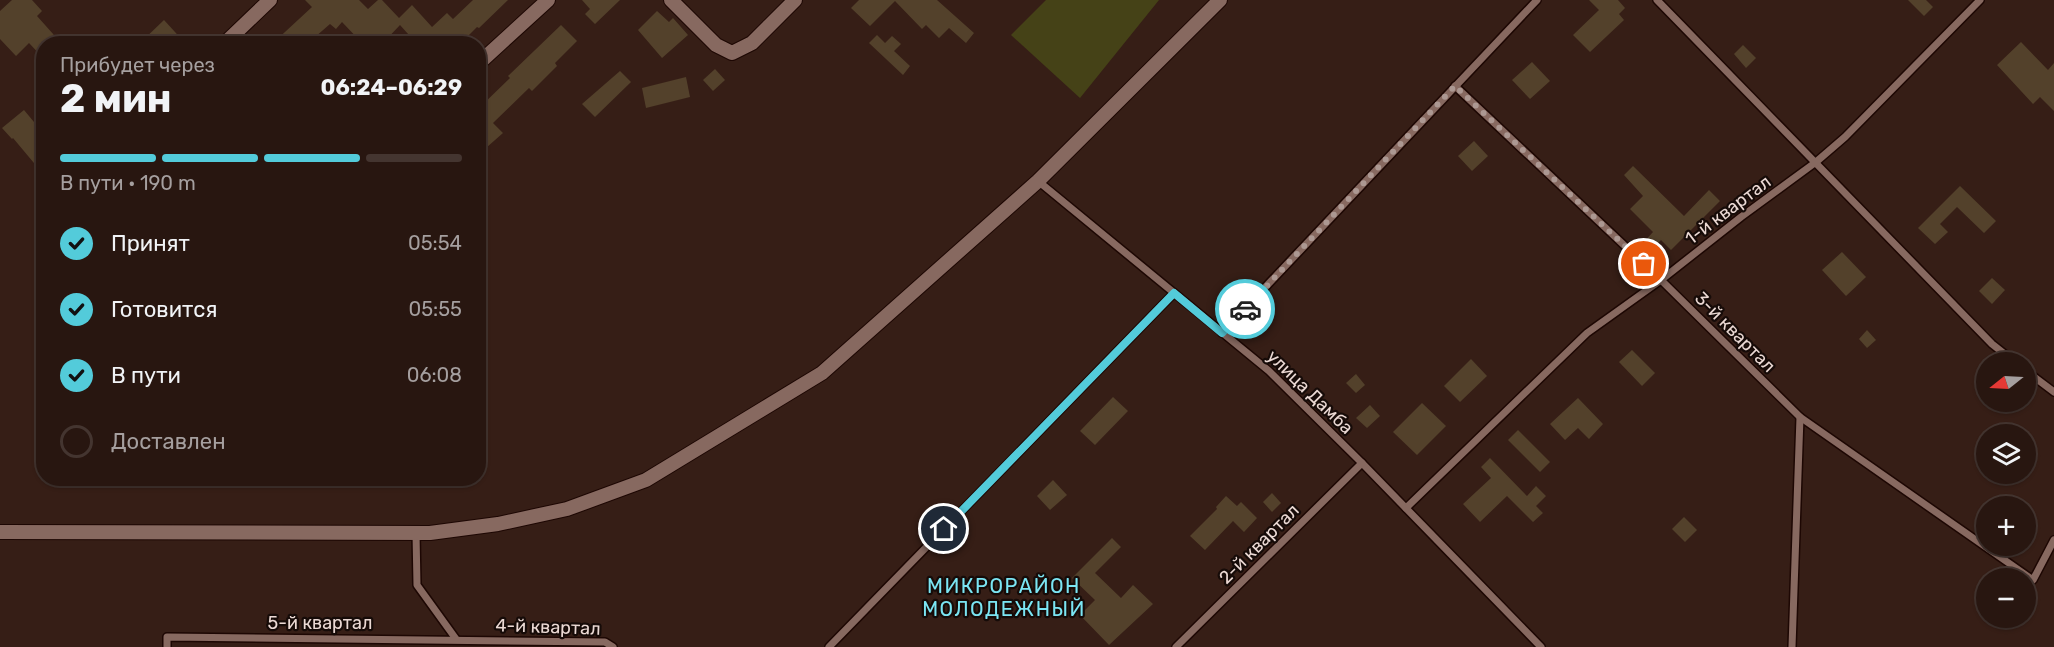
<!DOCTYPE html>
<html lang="ru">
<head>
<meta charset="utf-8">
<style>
  body { margin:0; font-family:Rubik,sans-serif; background:#34231e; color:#f1f3f6; height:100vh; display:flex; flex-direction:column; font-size:22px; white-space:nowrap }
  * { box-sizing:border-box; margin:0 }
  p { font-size:20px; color:#a59f9f }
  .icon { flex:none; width:33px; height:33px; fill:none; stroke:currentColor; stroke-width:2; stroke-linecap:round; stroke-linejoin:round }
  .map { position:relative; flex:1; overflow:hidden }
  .side { position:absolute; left:36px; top:36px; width:450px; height:450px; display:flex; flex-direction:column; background:#281610; border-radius:24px; box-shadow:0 2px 4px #0004,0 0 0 2px #443530 }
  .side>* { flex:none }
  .needle { width:39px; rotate:252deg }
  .buttons { position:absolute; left:1976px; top:352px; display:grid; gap:12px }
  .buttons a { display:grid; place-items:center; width:60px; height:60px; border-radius:50%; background:#281610; box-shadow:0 2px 4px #0004,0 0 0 2px #443530; font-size:30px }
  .pin { position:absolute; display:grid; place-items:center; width:51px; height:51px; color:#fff; margin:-26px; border:3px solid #fff; border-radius:50%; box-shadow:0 2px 6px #0007 }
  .courier { position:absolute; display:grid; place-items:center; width:60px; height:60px; margin:-30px; border:4px solid #53cbda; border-radius:50%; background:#fff; color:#222; box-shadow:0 2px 8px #0007 }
  .overview em { font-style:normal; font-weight:700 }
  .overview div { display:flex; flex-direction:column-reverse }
  .overview { display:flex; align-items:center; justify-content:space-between; height:102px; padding:0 24px }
  h1 { font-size:39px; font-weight:700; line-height:45px }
  .bar { display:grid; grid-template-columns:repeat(4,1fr); gap:9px 6px; align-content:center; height:72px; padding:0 24px }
  .bar i { height:8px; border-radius:4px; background:#443530 }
  .bar .current { background:#53cbda }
  .bar p { grid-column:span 4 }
  ol { padding:0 24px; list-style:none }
  li { display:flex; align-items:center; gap:18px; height:66px }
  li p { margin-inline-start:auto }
  li .icon { padding:6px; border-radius:50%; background:#53cbda; color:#111; stroke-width:4 }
  li:last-child { color:#a59f9f }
  li i { width:33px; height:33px; border:3px solid #443530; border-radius:50% }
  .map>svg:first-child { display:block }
  .green { fill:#454217 }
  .building { fill:#53412b }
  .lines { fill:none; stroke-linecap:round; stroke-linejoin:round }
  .lane-casing { stroke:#1d0703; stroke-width:10 }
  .street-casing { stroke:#1d0703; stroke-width:16 }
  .lane { stroke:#876960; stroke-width:7 }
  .street { stroke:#876960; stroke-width:14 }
  .done { stroke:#ac9892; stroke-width:6; stroke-dasharray:0 10.8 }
  .route { stroke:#53cbda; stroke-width:8 }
  .labels { text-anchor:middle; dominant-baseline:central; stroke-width:4.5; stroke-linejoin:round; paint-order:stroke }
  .street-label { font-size:18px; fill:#ebd9d4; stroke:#160b08 }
  .neighbourhood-label { font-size:20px; letter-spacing:1.5px; fill:#7be5f3; stroke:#160b08 }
</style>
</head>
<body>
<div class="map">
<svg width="2054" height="647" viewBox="0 0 2054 647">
  <rect width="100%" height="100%" fill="#361e16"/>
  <polygon class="green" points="1046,0 1159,0 1080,98 1011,35"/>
  <g class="building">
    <polygon points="12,0 32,0 42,11 37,16 62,44 44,44 44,59 29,43 16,56 0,39 0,11"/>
    <polygon points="305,0 359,0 368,9 378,0 382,0 399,18 412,5 432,27 447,13 453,19 473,0 508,0 479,28 477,27 460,44 417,44 400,25 382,44 363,44 342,22 336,29 330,24 307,44 272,44 312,7"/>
    <polygon points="582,0 620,0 595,24 585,14 590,9"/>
    <polygon points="859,0 937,0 974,33 966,43 949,28 939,38 926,25 922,29 895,1 870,26 851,8"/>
    <polygon points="1589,0 1618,0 1625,8 1619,14 1624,20 1590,52 1573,35 1599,10"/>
    <polygon points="1908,0 1926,0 1933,7 1924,16"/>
    <polygon points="657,11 669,22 673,18 688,35 662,58 638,30"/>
    <polygon points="164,20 186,44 139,44"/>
    <polygon points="561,25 577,41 555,63 557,66 532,91 529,88 493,123 503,133 478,155 478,109 510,78 508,76"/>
    <polygon points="877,35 885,43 892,36 901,44 894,51 910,66 903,75 869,43"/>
    <polygon points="2021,42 2048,70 2054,63 2054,111 2040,97 2033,104 1997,65"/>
    <polygon points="1743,45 1756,58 1746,68 1734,54"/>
    <polygon points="1532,62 1550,81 1530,99 1512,80"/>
    <polygon points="715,69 725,80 713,91 703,80"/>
    <polygon points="620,71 631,82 595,117 582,104"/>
    <polygon points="686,77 690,97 646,108 642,88"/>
    <polygon points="24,110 44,134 44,175 13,138 12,139 2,128"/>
    <polygon points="1474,141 1488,156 1472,171 1458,156"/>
    <polygon points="1633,166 1684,216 1709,190 1720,201 1671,250 1661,240 1651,251 1643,243 1653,232 1630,209 1643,196 1624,175"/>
    <polygon points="1960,186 1996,221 1984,233 1957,207 1940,224 1948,232 1935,244 1918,228"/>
    <polygon points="1842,252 1866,277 1846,296 1822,270"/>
    <polygon points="1992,278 2005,290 1992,304 1979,291"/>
    <polygon points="1867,330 1876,340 1867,348 1859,339"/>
    <polygon points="1632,350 1655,373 1642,386 1619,362"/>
    <polygon points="1471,359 1487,376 1460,402 1444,386"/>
    <polygon points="1356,374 1365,385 1356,393 1346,383"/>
    <polygon points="1113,397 1128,411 1095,445 1080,431"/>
    <polygon points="1578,398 1603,424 1589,439 1578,428 1565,440 1550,424"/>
    <polygon points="1422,403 1446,426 1417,455 1393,432"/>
    <polygon points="1370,405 1380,416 1367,428 1356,418"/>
    <polygon points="1518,430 1550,462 1540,472 1508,440"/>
    <polygon points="1490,458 1527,496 1536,486 1546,496 1536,506 1543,513 1533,522 1507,496 1480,522 1463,504 1491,478 1481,467"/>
    <polygon points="1053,480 1067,495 1050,510 1037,496"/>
    <polygon points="1272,493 1281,503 1272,512 1263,502"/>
    <polygon points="1226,496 1237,506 1241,502 1257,518 1244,532 1233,521 1205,550 1190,536 1217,509 1216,507"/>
    <polygon points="1684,517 1697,530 1685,542 1672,529"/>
    <polygon points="1112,538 1121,547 1095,573 1121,598 1133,585 1153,604 1109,645 1080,615 1095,600 1072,578"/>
  </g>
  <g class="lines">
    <defs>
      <g id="lane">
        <polyline points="1657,0 1992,344 2016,363"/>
        <polyline points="1455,86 1661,280 1800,417 1792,647"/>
        <polyline points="1038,181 1269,371 1362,463 1541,647"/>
        <polyline points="1222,333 1537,0"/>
        <polyline points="2025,370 2054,392"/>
        <polyline points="1800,417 2033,580 2054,540"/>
        <polyline points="1406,508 1587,333 1661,280 1741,217 1816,162 1845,137 1980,0"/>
        <polyline points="416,533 417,585 456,639"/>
        <polyline points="167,647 167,637 605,642 613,647"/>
        <polyline points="829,647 1174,293"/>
        <polyline points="1176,647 1362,463"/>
      </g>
      <g id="street">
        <polyline points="671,0 716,45 732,53 752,43 795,0"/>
        <polyline points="224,44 270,0"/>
        <polyline points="478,64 548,0"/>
        <polyline points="0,532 430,533 498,524 567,509 646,480 822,373 1038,181 1220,0"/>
      </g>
    </defs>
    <use href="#lane" class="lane-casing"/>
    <use href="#street" class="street-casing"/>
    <use href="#lane" class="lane"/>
    <use href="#street" class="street"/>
  </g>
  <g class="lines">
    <polyline class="done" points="1245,309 1455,86 1644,264"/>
    <polyline class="route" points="944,529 1174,293 1222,333 1245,309"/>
  </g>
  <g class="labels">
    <g class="street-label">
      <text transform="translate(1728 210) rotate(-37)">1-й квартал</text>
      <text transform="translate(1735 332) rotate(45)">3-й квартал</text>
      <text transform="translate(1310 392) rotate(44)">улица Дамба</text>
      <text transform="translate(1259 544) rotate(-45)">2-й квартал</text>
      <text x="320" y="623">5-й квартал</text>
      <text transform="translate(548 627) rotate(2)">4-й квартал</text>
    </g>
    <g class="neighbourhood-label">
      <text x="1004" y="586">МИКРОРАЙОН<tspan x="1004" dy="23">МОЛОДЕЖНЫЙ</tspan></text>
    </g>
  </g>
</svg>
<div class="buttons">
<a><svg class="needle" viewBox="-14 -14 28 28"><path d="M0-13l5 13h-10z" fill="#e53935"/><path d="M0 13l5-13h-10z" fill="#a59f9f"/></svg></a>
<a><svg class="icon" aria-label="layers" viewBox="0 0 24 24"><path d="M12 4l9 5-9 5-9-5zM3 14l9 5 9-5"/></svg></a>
<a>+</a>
<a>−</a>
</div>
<div class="pin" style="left:1644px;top:264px;background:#ea580c"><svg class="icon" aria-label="bag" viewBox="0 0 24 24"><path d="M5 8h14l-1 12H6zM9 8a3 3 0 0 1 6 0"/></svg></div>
<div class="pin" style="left:944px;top:529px;background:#1f2937"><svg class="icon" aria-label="home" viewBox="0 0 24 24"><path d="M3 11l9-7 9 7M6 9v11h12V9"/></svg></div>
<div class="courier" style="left:1245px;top:309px"><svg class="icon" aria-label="car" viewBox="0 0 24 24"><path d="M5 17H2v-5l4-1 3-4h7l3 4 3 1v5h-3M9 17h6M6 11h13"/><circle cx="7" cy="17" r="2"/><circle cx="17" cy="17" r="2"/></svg></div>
<section class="side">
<div class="overview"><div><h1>2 мин</h1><p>Прибудет через</p></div><em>06:24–06:29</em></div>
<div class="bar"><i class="current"></i><i class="current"></i><i class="current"></i><i></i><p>В пути · 190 m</p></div>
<ol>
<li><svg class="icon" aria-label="check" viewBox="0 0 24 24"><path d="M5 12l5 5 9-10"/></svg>Принят<p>05:54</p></li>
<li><svg class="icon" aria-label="check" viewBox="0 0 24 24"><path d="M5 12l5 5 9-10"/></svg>Готовится<p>05:55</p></li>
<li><svg class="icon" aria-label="check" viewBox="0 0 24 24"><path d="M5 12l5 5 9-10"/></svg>В пути<p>06:08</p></li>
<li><i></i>Доставлен</li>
</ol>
</section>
</div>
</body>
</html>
